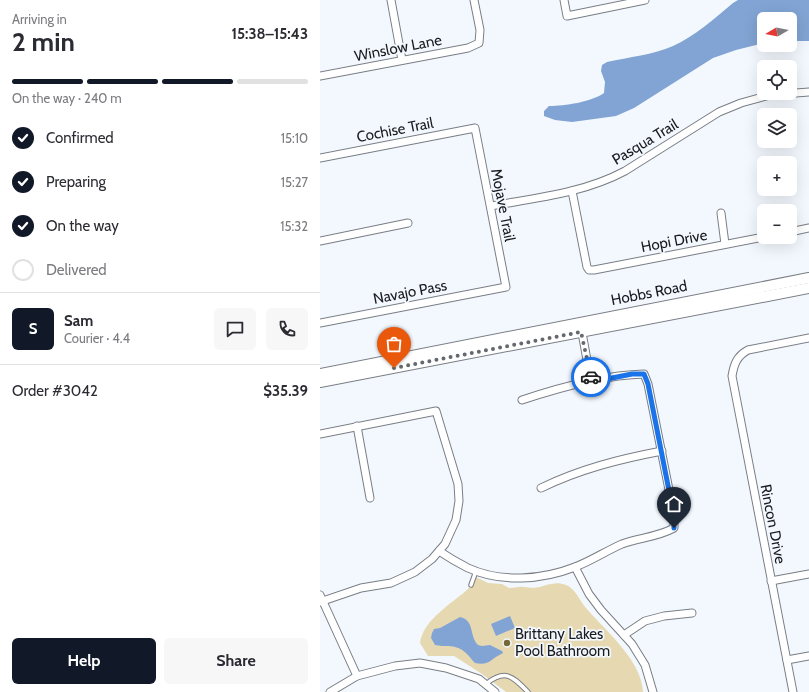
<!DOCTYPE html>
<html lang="en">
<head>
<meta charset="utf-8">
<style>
  body { margin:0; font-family:Cabin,sans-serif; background:#f7f7f7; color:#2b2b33; height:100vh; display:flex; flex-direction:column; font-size:15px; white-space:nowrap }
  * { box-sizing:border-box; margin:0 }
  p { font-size:13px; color:#7c7c81 }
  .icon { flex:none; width:22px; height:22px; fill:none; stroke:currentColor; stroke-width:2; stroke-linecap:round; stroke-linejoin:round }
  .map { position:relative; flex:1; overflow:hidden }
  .details { display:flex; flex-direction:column; background:#fff; width:320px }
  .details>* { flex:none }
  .needle { width:26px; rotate:260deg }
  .tools { position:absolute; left:437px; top:12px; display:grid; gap:8px }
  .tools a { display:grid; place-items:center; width:40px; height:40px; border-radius:6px; background:#fff; box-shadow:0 4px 16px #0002; font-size:20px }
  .pin { position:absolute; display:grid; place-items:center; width:34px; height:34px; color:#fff; margin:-41px -17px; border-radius:50% 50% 50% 0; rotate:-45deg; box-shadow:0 0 4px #0007 }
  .pin .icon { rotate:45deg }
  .courier { position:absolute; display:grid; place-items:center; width:40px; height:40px; margin:-20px; border:3px solid #1a73e8; border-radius:50%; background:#fff; color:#222; box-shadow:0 1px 5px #0007 }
  .head em { font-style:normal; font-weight:700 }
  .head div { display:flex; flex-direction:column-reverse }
  .head { display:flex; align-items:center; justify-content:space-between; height:68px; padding:0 12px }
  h1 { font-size:26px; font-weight:700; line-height:30px }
  .bar { display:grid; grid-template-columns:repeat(4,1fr); gap:6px 4px; align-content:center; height:48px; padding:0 12px }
  .bar i { height:5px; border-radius:3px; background:#e1e1e2 }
  .bar .current { background:#111827 }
  .bar p { grid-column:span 4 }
  .line { display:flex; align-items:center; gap:10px; padding:0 12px; border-top:1px solid #e1e1e2 }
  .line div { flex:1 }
  .round { display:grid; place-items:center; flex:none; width:42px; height:42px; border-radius:6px; background:#f7f7f7 }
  ol { padding:0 12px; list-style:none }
  li { display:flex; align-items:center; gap:12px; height:44px }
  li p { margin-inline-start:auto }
  li .icon { padding:4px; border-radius:50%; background:#111827; color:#fff; stroke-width:4 }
  li:last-child { color:#7c7c81 }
  li i { width:22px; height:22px; border:2px solid #e1e1e2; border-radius:50% }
  .primary-button { display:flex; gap:8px; margin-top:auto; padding:8px 12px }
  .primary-button a { flex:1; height:46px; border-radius:6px; background:#111827; color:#fff; font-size:16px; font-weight:700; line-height:46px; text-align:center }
  .primary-button a+a { background:#f7f7f7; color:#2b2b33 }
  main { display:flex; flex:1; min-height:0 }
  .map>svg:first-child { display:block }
  .green { fill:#e6d9b1 }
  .water { fill:#81a4d4 }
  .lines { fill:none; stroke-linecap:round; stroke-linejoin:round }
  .lane-casing { stroke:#797e85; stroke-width:5.5 }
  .street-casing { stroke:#797e85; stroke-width:9 }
  .secondary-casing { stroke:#797e85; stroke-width:12 }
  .lane { stroke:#fff; stroke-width:3.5 }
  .street { stroke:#fff; stroke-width:7 }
  .secondary { stroke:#fff; stroke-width:10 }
  .done { stroke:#65686c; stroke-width:4; stroke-dasharray:0 7.2 }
  .route { stroke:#1a73e8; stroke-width:5 }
  .poi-dot { fill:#766734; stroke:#f3f8fe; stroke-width:1.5 }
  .labels { text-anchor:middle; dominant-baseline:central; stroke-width:3.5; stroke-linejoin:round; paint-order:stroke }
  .street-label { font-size:15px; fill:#191b1e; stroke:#f3f8fe }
  .poi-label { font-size:15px; fill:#191b1e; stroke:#f3f8fe; text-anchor:start }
</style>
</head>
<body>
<main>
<section class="details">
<div class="head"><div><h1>2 min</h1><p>Arriving in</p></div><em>15:38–15:43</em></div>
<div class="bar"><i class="current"></i><i class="current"></i><i class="current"></i><i></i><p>On the way · 240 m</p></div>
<ol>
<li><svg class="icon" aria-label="check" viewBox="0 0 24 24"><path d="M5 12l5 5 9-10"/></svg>Confirmed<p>15:10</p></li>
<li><svg class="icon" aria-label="check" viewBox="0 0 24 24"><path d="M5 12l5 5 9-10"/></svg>Preparing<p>15:27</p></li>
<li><svg class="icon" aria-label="check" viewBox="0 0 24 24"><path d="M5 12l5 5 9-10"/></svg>On the way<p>15:32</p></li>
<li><i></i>Delivered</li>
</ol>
<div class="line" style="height:72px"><b class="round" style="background:#111827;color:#fff">S</b><div><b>Sam</b><p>Courier · 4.4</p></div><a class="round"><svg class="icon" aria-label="chat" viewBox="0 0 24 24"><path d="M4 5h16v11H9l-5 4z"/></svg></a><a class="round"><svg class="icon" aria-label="phone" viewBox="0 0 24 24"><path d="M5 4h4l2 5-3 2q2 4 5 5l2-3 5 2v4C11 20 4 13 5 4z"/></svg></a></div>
<div class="line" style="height:52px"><div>Order #3042</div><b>$35.39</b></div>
<div class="primary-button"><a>Help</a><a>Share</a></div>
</section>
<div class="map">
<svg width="489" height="692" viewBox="0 0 489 692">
  <rect width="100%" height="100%" fill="#f3f8fe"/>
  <path class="green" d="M154,576L168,583L182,584L189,588C194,588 199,586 204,587C207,587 211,588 213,588C225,587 234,580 246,585C255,588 260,601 266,608C286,631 322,661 323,692H186L162,674L134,656H108L100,643C103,620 131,604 147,590L151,585Z"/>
  <g class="water">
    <path d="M418,0H489V41H470V19H444V43L416,50L393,58L314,108L296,116L252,122L235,120L224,116V111L229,106C245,106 271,102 284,93L285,82L281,71L282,65L287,62C309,57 333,55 353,46C375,36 394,19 413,3Z"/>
    <polygon points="190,616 195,628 176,636 171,624"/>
    <path d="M140,617C155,620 149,636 158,645L162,646L170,645L182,651L183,653C170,659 170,666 155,663C146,653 143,647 128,646C124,646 120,646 115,645L111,638L112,633L114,629L120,628Z"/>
  </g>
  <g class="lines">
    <defs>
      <g id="lane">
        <polyline points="151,585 156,571"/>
        <path d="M166,684C186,668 193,677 208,692"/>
      </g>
      <g id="street">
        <polyline points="71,0 82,60"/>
        <polyline points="244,0 247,16 325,0"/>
        <polyline points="0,76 148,48 159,43 160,30 154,0"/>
        <polyline points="0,158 155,128 186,287 0,323"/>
        <polyline points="252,191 267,267 269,270 274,270 444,237"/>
        <path d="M171,206C216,198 264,193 305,171L399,112L421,103L450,95L489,92"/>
        <polyline points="401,213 405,244"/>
        <polyline points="470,232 489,228"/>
        <polyline points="0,241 88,223"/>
        <polyline points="261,327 271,382"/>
        <polyline points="37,426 50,498"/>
        <polyline points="0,434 116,411 138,484 139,501 136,520 125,544 112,559 95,572 71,583 41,588 0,602"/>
        <path d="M221,488C260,469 300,459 342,451"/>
        <path d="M119,551C128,557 138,563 148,568C181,583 222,580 255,567C271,561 286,551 302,544C318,538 338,537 354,528V515L328,384L324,374C286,375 238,388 202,400"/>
        <polyline points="255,567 269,594 281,610 312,644 325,665 333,692"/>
        <polyline points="451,581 489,574"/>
        <polyline points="0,595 37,676"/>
        <polyline points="304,635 325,621 344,616 372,613"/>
        <polyline points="467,660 489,656"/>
        <polyline points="10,692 37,676 75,666 100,663 126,668 159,679 175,692"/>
        <path d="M473,692L412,376C414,364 417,356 428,350L489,338"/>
      </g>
      <g id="secondary">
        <polyline points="0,374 489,278"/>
        <polyline points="0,382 489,288"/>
      </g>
    </defs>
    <use href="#lane" class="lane-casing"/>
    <use href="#street" class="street-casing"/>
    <use href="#secondary" class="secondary-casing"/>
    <use href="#lane" class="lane"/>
    <use href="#street" class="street"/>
    <use href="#secondary" class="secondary"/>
  </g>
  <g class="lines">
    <polyline class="done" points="74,368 261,332 271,377"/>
    <polyline class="route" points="271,377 272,382 312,374 324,374 328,384 354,516 354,528"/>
  </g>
  <circle class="poi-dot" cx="187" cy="643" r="4"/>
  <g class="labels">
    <g class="street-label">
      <text transform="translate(78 48) rotate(-11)">Winslow Lane</text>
      <text transform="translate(75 130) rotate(-11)">Cochise Trail</text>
      <text transform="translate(325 142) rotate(-31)">Pasqua Trail</text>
      <text transform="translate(183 205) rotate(79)">Mojave Trail</text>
      <text transform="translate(354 241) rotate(-11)">Hopi Drive</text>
      <text transform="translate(90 292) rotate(-11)">Navajo Pass</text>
      <text transform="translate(329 293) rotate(-11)">Hobbs Road</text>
      <text transform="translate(453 524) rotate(79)">Rincon Drive</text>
    </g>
    <g class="poi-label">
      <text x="195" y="634">Brittany Lakes<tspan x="195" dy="17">Pool Bathroom</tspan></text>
    </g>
  </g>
</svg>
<div class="tools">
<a><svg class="needle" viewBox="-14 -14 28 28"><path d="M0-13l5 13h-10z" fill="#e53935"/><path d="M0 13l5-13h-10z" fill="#7c7c81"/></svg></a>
<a><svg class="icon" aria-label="locate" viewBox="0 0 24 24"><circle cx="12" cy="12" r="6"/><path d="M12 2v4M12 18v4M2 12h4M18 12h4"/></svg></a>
<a><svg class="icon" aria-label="layers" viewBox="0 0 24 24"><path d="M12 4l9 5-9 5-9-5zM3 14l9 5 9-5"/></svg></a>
<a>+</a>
<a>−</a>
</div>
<div class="pin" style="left:74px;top:368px;background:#ea580c"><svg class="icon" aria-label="bag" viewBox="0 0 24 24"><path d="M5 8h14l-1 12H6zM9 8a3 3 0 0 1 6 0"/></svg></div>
<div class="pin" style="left:354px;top:528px;background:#1f2937"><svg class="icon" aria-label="home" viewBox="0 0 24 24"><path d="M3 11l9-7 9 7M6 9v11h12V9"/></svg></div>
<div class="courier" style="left:271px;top:377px"><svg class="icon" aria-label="car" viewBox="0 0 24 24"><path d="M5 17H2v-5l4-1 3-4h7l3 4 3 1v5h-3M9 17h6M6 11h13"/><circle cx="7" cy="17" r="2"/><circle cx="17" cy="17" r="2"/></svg></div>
</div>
</main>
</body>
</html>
